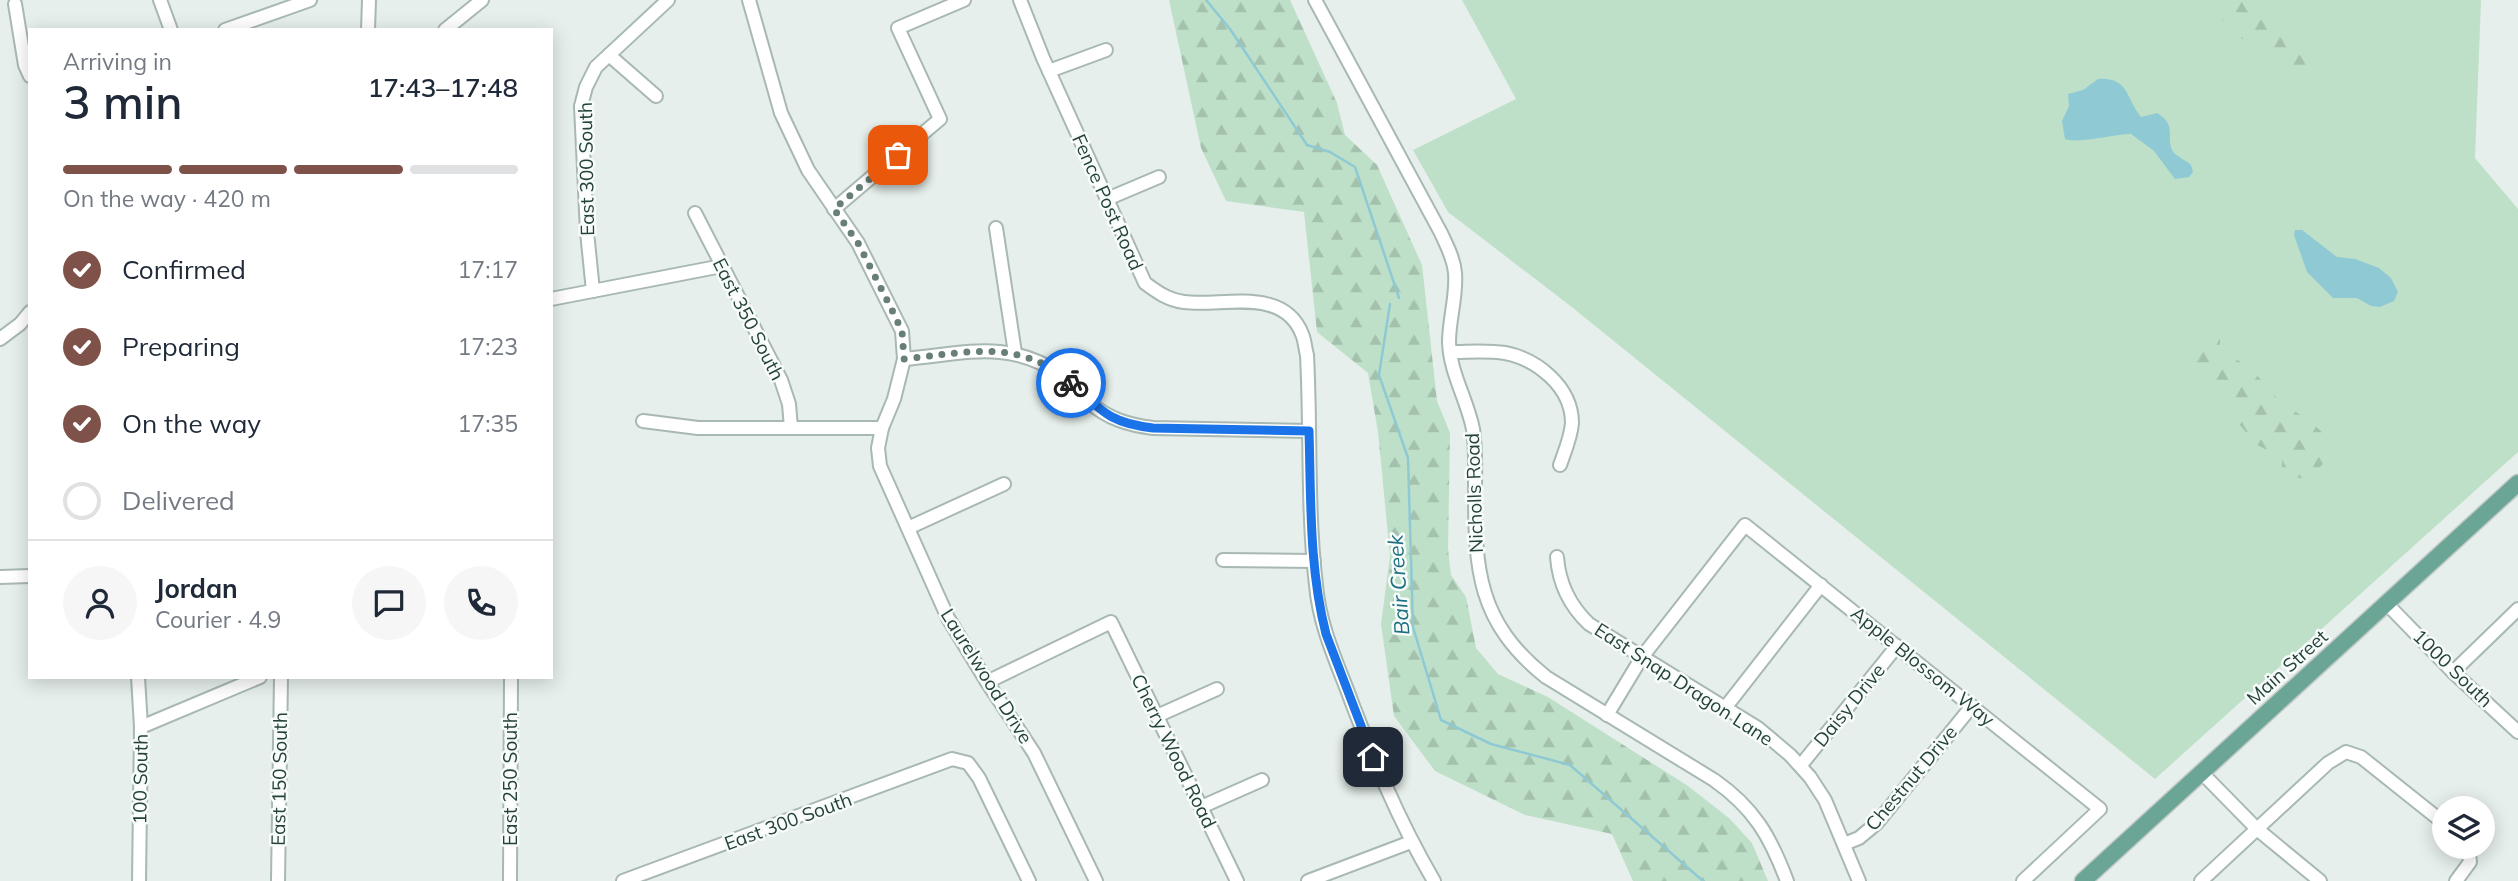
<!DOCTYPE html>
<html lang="en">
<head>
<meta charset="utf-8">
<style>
  body { margin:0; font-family:Mulish,sans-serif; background:#f6f6f7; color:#1f2937; height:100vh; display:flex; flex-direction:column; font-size:26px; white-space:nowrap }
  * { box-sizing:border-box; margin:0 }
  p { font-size:23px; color:#747a83 }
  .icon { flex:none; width:38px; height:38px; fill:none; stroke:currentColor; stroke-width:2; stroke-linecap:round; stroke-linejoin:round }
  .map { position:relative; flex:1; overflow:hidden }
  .side { position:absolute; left:28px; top:28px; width:525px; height:651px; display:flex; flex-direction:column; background:#fff; border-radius:0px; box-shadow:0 4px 18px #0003 }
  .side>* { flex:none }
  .controls { position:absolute; left:2432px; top:796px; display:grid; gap:14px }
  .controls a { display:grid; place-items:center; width:63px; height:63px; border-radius:50%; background:#fff; box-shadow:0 4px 18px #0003; font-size:35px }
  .pin { position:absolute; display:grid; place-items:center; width:60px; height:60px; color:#fff; margin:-30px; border-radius:14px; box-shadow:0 4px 10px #0006 }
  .courier { position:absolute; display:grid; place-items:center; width:70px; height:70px; margin:-35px; border:5px solid #1a73e8; border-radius:50%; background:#fff; color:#222; box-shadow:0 2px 9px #0007 }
  .overview em { font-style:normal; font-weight:600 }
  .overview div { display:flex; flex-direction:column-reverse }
  .overview { display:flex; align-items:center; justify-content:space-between; height:119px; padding:0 35px }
  h1 { font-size:46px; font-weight:600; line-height:52px }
  .bar { display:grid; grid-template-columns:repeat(4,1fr); gap:10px 7px; align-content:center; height:84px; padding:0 35px }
  .bar i { height:9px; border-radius:5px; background:#e0e1e3 }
  .bar .current { background:#7f5249 }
  .bar p { grid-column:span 4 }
  .line { display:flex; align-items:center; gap:18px; padding:0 35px; border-top:2px solid #e0e1e3 }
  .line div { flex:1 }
  .round { display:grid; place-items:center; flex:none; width:74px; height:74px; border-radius:37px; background:#f6f6f7 }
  ol { padding:0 35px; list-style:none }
  li { display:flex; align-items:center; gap:21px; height:77px }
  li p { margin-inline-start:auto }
  li .icon { padding:7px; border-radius:50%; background:#7f5249; color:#fff; stroke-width:4 }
  li:last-child { color:#747a83 }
  li i { width:38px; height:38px; border:4px solid #e0e1e3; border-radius:50% }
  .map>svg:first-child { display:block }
  .green { fill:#bfe0c8 }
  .forest { fill:url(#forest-firs) }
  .water { fill:#8ec9d4 }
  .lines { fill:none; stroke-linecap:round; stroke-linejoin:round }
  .stream { stroke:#8ec9d4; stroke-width:2.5 }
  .minor-casing { stroke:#a8b8b2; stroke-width:16 }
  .major-casing { stroke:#c2cac8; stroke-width:19 }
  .minor { stroke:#fff; stroke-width:12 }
  .major { stroke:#6aa596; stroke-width:16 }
  .done { stroke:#687f78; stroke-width:7; stroke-dasharray:0 12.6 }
  .route { stroke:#1a73e8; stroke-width:9 }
  .labels { text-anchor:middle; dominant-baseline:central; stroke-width:5; stroke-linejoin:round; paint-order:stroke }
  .street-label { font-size:19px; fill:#24423a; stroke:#f7fbf9 }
  .water-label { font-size:21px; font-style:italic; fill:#1c6f80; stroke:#f7fbf9 }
</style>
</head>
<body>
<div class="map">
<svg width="2518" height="881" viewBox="0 0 2518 881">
  <defs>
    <pattern id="forest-firs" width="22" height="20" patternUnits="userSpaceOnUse" patternTransform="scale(1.75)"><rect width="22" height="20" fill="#bfe0c8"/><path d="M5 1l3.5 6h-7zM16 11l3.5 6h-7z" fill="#a4c1ad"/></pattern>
  </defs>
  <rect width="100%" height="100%" fill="#e6efeb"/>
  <polygon class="green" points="1462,0 2481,0 2475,158 2518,209 2518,452 2155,779 1573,308 1448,212 1413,150 1516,99"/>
  <g class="forest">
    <polygon points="1169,0 1290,0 1337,103 1345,135 1377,165 1422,265 1437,401 1450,433 1448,549 1451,575 1466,597 1476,648 1498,674 1548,697 1688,786 1729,818 1752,843 1768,881 1633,881 1612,834 1525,815 1435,771 1394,716 1381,624 1390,556 1378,432 1368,373 1317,332 1304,212 1226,201 1201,148"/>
    <path d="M2201,0H2243L2315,55C2313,68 2308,73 2296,78L2287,74L2241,38Z"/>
    <path d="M2201,332L2220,339V350C2228,356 2241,361 2248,367C2261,377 2269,392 2282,402C2314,426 2358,444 2305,479L2294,477L2282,467V457L2257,445L2209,389L2188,359L2192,340Z"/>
  </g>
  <g class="water">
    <path d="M2098,79C2129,77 2126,99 2141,117L2157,113C2177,125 2166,135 2172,150C2175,156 2186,160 2191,165L2193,172L2189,177L2175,179L2154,151L2131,134C2115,134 2078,144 2065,139L2062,121L2069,106L2068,94L2083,90Z"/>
    <polygon points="2295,230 2302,230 2337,257 2355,259 2379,268 2391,278 2398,292 2394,301 2380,307 2371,306 2357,298 2333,298 2307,272 2294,235"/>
  </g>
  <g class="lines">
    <g class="stream">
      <polyline points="1206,0 1230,29 1307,145 1330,152 1355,167 1399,298"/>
      <polyline points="1390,304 1379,375 1408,458 1413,627 1441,720 1491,744 1570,765 1703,881"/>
    </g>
    <defs>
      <g id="minor">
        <polyline points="160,0 171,30"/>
        <polyline points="749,0 781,113 808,170 858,243 902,331 904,359 894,399 882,428 878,448 880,466 948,618 987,682 1034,753 1096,881"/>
        <path d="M1020,0L1043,58L1145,283C1157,292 1168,300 1184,302C1222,307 1283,286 1302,334C1305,340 1305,349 1307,355C1311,432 1307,509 1316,585C1319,621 1333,654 1346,687C1371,754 1398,820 1434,881"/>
        <path d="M1315,0L1441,233C1447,246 1454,259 1455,273C1457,296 1449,319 1449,342C1450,373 1467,399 1473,429C1476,448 1475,468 1475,488C1475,569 1477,622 1546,677L1714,780C1754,808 1770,836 1787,881"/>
        <polyline points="15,4 25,65 30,76"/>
        <polyline points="225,30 310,0"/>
        <polyline points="368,30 369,0"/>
        <polyline points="445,30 482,0"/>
        <polyline points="609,55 656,96"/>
        <polyline points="1049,71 1106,50"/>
        <polyline points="1107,199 1159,177"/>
        <polyline points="834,209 940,119 898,28 964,0"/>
        <polyline points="695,213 781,380 789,404 791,428"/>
        <polyline points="996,228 1015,353"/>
        <polyline points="593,291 587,232 581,106 586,87 596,67 668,0"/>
        <polyline points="551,299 722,266"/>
        <polyline points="0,339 20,324 30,312"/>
        <path d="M1450,352C1468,352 1487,350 1505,353C1537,359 1572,387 1572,423C1571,437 1565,451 1560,465"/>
        <path d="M904,359C965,354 1007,338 1062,375C1073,382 1080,393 1089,402C1108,419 1129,425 1153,428L1309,431"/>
        <polyline points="643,421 698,428 882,428"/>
        <polyline points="908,528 1004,484"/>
        <path d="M1557,557C1559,584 1569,605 1589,624L1758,728L1790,755L1810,777L1825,800L1859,881"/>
        <polyline points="1223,560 1314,561"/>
        <polyline points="0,577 30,576"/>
        <polyline points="2387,604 2453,672 2518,732"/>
        <polyline points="2453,672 2518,609"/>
        <polyline points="138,677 141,727 139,881"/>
        <polyline points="987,682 1111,622 1237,881"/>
        <polyline points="1725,708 1821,585"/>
        <polyline points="1607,715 1642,657 1745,525 2100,809 2023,881"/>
        <polyline points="1157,716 1217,689"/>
        <polyline points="141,727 260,677"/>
        <polyline points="1801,765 1897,646"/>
        <polyline points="2202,773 2257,829 2320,881"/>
        <polyline points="1201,807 1262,780"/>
        <polyline points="1844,844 1859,838 1877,823 1972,706"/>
        <polyline points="278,881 281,677"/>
        <polyline points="510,881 511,677"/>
        <polyline points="623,881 952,759 968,763 979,778 1029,881"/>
        <polyline points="1308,881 1411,842"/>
        <polyline points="2201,881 2328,763 2346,752 2361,757 2445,824"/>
        <polyline points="2456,881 2470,862 2468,847"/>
      </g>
      <polyline id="major" points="2083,881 2518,483"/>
    </defs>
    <use href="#minor" class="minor-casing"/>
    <use href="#major" class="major-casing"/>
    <use href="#minor" class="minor"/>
    <use href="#major" class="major"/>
  </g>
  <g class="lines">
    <path class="done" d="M898,155L834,209L858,243L891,308L902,331L904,359C965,353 1019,337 1071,383"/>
    <path class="route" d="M1071,383C1102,411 1109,423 1153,428L1309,431C1311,499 1309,568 1326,634L1373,757"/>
  </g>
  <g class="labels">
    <g class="street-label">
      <text transform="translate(586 169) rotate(-91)">East 300 South</text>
      <text transform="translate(1108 202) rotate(66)">Fence Post Road</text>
      <text transform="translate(749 319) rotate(63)">East 350 South</text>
      <text transform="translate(1474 493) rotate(-92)">Nicholls Road</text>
      <text transform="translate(1923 666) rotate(39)">Apple Blossom Way</text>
      <text transform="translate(2287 667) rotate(-42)">Main Street</text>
      <text transform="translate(2453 668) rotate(44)">1000 South</text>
      <text transform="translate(987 676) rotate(58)">Laurelwood Drive</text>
      <text transform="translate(1684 684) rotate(33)">East Snap Dragon Lane</text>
      <text transform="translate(1849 705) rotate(-51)">Daisy Drive</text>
      <text transform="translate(1174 751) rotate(64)">Cherry Wood Road</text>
      <text transform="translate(1911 778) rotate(-50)">Chestnut Drive</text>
      <text transform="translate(140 779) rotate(-89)">100 South</text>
      <text transform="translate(279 779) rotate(-89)">East 150 South</text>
      <text transform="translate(510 779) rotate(-90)">East 250 South</text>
      <text transform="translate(788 821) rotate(-20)">East 300 South</text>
    </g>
    <g class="water-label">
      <text transform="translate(1398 585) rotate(-94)">Bair Creek</text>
    </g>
  </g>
</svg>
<div class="controls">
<a><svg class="icon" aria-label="layers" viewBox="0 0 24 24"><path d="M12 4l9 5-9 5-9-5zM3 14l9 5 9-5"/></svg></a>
</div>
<div class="pin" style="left:898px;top:155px;background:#ea580c"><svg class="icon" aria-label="bag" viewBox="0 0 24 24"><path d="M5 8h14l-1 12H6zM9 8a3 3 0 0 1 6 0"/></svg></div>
<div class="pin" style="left:1373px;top:757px;background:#1f2937"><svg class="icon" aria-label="home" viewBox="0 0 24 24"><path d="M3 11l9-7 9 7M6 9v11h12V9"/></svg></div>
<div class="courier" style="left:1071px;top:383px"><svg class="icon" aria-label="bike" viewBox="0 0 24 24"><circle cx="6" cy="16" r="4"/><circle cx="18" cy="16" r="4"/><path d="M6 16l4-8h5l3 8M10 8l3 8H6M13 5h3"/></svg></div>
<section class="side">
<div class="overview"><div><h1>3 min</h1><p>Arriving in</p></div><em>17:43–17:48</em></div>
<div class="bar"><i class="current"></i><i class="current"></i><i class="current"></i><i></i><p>On the way · 420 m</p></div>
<ol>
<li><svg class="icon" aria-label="check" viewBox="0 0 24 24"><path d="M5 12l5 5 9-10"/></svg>Confirmed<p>17:17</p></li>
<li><svg class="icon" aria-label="check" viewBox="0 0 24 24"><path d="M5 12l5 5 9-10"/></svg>Preparing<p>17:23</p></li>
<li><svg class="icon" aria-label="check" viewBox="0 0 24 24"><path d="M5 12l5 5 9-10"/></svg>On the way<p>17:35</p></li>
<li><i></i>Delivered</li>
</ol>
<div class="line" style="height:126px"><a class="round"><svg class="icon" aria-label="person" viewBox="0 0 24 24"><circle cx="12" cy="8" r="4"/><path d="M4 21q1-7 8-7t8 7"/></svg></a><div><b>Jordan</b><p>Courier · 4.9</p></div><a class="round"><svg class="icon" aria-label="chat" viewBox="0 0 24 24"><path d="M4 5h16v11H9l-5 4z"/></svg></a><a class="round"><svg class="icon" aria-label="phone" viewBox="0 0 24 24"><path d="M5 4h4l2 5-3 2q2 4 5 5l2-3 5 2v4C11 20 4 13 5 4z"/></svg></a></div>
</section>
</div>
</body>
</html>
